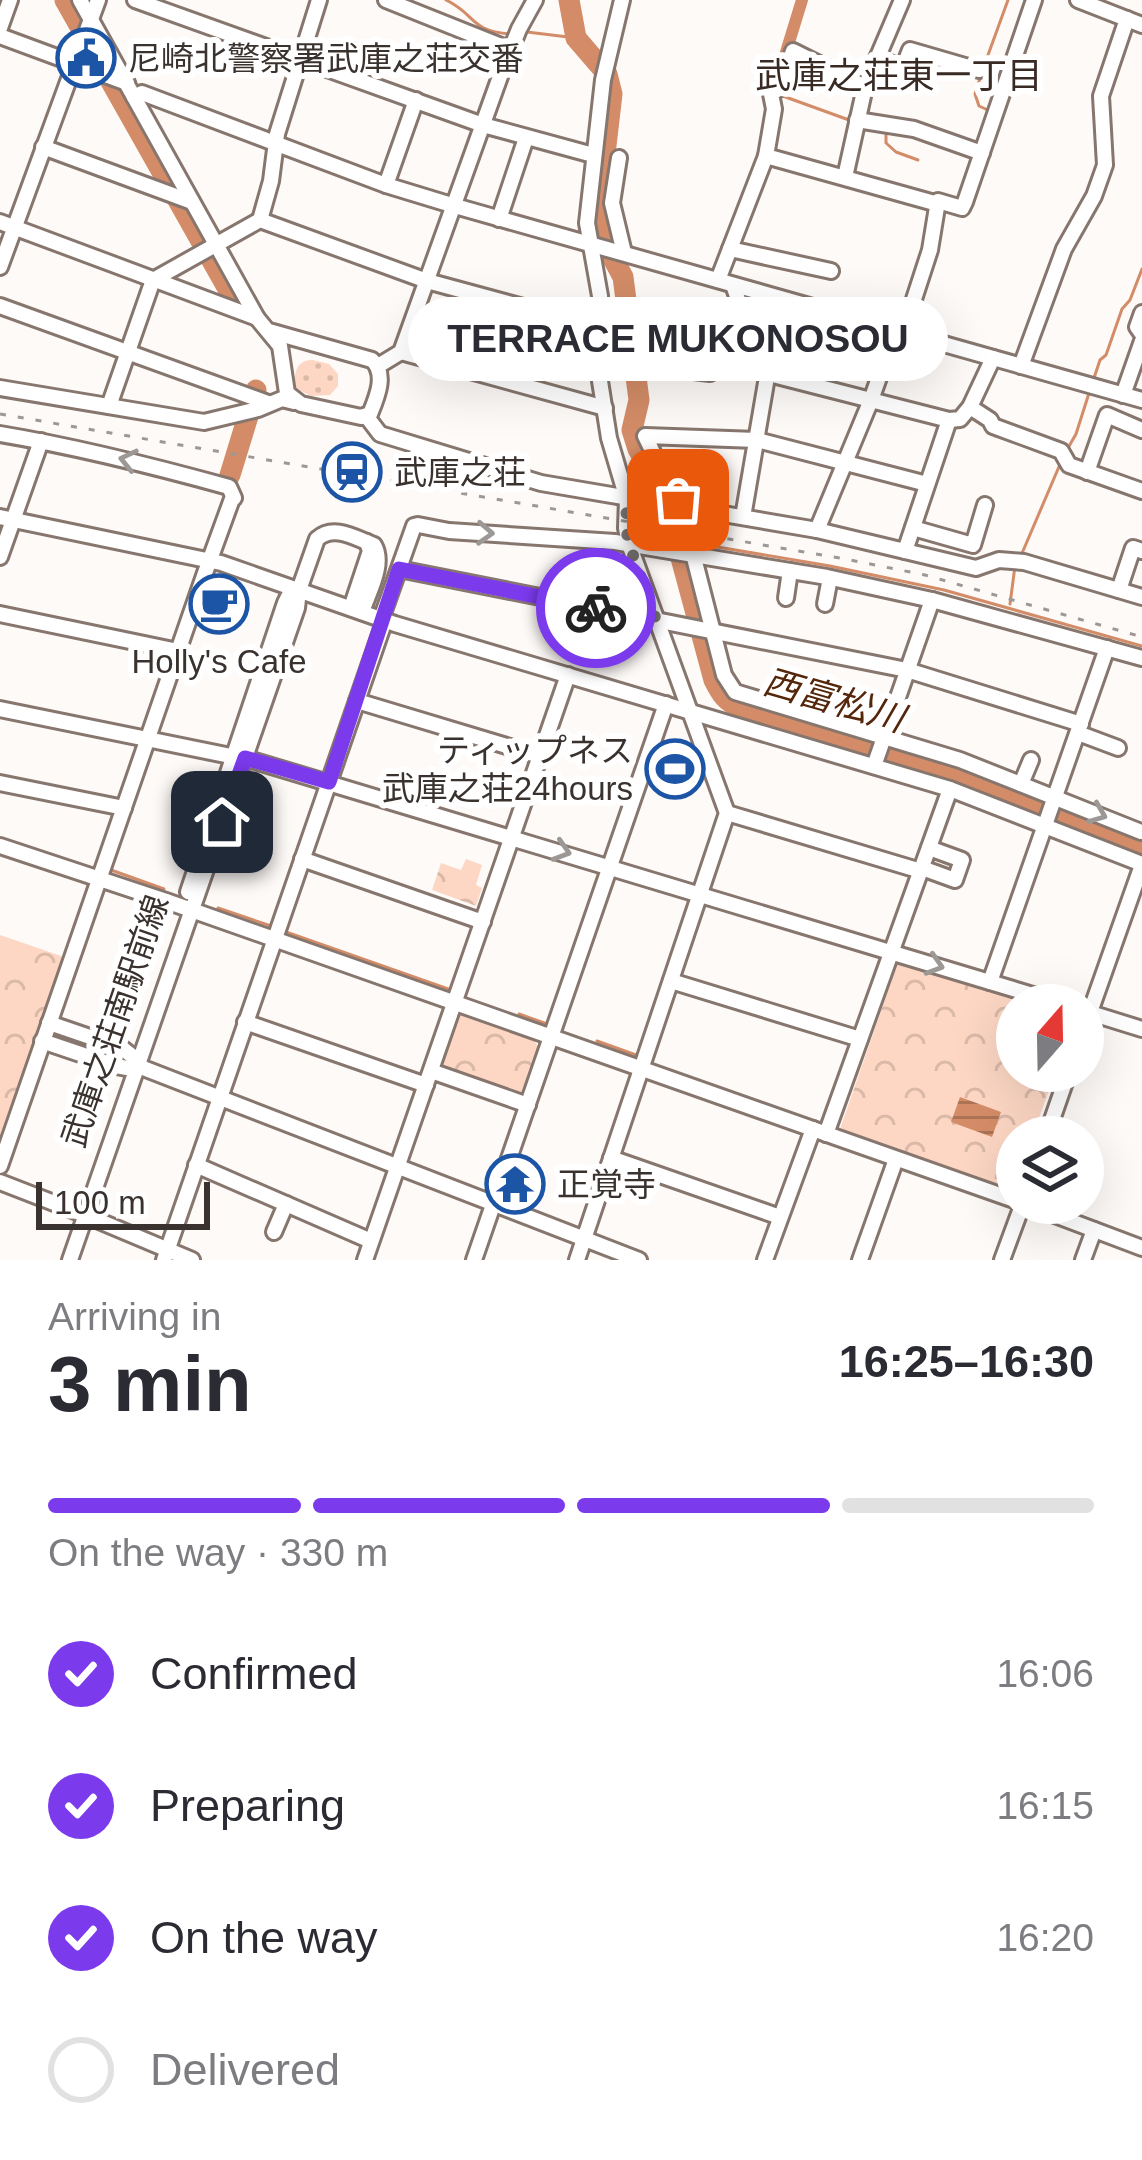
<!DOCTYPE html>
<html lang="en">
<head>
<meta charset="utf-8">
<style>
  body { margin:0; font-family:Helvetica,"Noto Sans JP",sans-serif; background:#f2f2f3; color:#2b2b33; height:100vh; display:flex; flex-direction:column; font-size:45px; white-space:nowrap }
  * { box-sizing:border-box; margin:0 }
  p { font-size:39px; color:#7c7c81 }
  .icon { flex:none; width:66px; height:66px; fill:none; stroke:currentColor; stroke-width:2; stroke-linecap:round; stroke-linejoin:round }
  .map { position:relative; height:1260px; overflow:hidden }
  .drawer { display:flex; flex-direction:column; background:#fff; flex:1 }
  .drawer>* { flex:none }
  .needle { width:78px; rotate:20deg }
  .buttons { position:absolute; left:996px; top:984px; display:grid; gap:24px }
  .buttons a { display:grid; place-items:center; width:108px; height:108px; border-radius:50%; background:#fff; box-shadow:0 12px 48px #0002; font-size:60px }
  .scale { position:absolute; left:36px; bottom:30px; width:174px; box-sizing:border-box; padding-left:12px; border:6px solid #39322e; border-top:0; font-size:33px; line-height:42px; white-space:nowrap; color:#39322e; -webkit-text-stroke:9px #fff; paint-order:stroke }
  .pin { position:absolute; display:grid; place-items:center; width:102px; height:102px; color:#fff; margin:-51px; border-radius:24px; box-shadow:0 6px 18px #0006 }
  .courier { position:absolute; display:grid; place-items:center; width:120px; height:120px; margin:-60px; border:9px solid #7c3aed; border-radius:50%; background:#fff; color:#222; box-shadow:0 3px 15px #0007 }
  .bubble { position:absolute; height:84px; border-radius:42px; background:#fff; box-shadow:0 12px 48px #0002; font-size:39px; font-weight:600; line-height:84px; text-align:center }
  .overview em { font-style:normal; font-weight:600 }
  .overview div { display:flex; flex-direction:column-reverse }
  .overview { display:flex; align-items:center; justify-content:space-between; height:204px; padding:0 48px }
  h1 { font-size:78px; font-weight:600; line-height:90px }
  .bar { display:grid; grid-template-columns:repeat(4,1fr); gap:18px 12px; align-content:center; height:144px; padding:0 48px }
  .bar i { height:15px; border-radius:9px; background:#e1e1e2 }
  .bar .selected { background:#7c3aed }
  .bar p { grid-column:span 4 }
  ol { padding:0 48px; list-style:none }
  li { display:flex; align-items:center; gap:36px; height:132px }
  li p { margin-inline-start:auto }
  li .icon { padding:12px; border-radius:50%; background:#7c3aed; color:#fff; stroke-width:4 }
  li:last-child { color:#7c7c81 }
  li i { width:66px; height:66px; border:6px solid #e1e1e2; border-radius:50% }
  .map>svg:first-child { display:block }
  .grass { fill:url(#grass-dots) }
  .park { fill:url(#park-crowns) }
  .water { fill:url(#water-rules) }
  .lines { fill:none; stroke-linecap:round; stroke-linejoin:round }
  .stream { stroke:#d38c67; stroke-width:3 }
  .canal { stroke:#d38c67; stroke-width:12 }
  .river { stroke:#d38c67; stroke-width:21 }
  .minor-casing { stroke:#86766e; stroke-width:20 }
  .minor { stroke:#fff; stroke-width:14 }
  .rail { stroke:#9d9895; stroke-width:3; stroke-dasharray:6 12; stroke-linecap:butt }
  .oneway { stroke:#9c9896 }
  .done { stroke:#7e7875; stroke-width:12; stroke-dasharray:0 21.6 }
  .route { stroke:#7c3aed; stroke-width:15 }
  .labels { text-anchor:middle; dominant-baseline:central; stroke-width:12; stroke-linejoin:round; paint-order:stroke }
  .poi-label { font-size:33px; fill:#39322e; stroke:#fff; text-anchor:start }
  .street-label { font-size:33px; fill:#39322e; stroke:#fff }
  .neighbourhood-label { font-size:36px; fill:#392b24; stroke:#fff }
  .water-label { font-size:36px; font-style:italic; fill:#54260a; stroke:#fff }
</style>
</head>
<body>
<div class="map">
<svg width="1142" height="1260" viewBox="0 0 1142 1260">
  <defs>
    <pattern id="grass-dots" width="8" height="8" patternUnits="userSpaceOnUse" patternTransform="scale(3)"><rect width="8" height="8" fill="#fdd7c4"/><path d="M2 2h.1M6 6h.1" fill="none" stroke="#dab9a9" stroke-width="1.8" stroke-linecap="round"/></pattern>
    <pattern id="park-crowns" width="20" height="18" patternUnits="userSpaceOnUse" patternTransform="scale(3)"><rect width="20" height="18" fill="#fdd7c4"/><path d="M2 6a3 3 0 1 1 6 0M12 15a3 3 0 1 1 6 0" fill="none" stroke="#dab9a9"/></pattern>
    <pattern id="water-rules" width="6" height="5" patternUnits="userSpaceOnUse" patternTransform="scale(3)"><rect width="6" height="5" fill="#d38c67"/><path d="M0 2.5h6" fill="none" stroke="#ac7355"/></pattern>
  </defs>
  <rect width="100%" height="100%" fill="#fefaf8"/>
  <path class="grass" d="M313,360L329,364L338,374V386L330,395L311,396L297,389C292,375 296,359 313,360Z"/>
  <g class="park">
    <polygon points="466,859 482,865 476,885 482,888 476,906 432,890 441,863 461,870"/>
    <polygon points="0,935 67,958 0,1152"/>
    <polygon points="898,962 1039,1005 1017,1005 1017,1071 1056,1071 1032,1137 1017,1137 1016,1184 1006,1187 840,1129"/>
    <polygon points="460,1015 534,1040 539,1049 523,1094 515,1097 444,1072 439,1064 456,1018"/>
  </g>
  <polygon class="water" points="960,1097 1001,1112 992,1137 951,1122"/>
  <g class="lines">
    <g class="stream">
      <path d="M446,0C477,15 469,31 511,34"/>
      <polyline points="527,32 568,37 588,49"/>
      <polyline points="984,66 1008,0"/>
      <polyline points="981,75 975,94 979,106 990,111"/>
      <polyline points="780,95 849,120"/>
      <polyline points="882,129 886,132 886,143 896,152 918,160"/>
      <polyline points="1093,381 1100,360 1106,355 1122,309 1130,300 1142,269"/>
      <polyline points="1068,448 1076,434 1090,390"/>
      <polyline points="676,540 830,566 944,590 1142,646"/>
      <polyline points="1020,558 1061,462"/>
      <polyline points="1010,604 1015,566"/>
      <polyline points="111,870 164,889"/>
      <polyline points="218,908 271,926"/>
      <polyline points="286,932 451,990"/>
      <polyline points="519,1014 547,1024"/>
      <polyline points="597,1041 636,1055"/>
    </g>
    <polyline class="canal" points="783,62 802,0"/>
    <g class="river">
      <polyline points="65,0 236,303"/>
      <path d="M569,0L576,38L607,74L612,94L598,214L602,238L623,277L639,400L632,430L638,449L664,495L714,680C721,694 726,702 741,708L955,770L1142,844"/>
      <polyline points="230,475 256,390"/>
    </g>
    <defs>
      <g id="minor">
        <path d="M80,0L257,318L280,346L287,393L301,404L361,417L370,414C377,397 387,374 372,360L269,331"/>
        <polyline points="135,0 483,125 593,155"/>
        <polyline points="386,0 511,50"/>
        <polyline points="1078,0 1142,25"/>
        <polyline points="0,28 10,0"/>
        <polyline points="0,36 127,83"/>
        <polyline points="877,58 903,68 910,50 979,70"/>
        <polyline points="134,97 142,93 386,185 455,206 1142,400"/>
        <polyline points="857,120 914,129 982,153"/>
        <polyline points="43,147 192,202"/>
        <polyline points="766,156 774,109 771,94 780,88 793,51 865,87"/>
        <polyline points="619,158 612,203 624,253"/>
        <polyline points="845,177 865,87 902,0"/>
        <polyline points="386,185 416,100"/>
        <polyline points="499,219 526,138"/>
        <polyline points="260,220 271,181 277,134 319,0"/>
        <polyline points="0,222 257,318"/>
        <polyline points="730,249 831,271"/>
        <polyline points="0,267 98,0"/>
        <polyline points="718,280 766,156 938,204"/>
        <polyline points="733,285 742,311 745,335"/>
        <polyline points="0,306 268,403"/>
        <polyline points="1142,313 1137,327 1142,334"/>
        <polyline points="903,333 930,250 938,201 962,208 965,202 1034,0"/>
        <polyline points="401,352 605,408"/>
        <polyline points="645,365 710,373 720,332 773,342 743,517"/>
        <polyline points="378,366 401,352 502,71 519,29 535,0"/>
        <polyline points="1021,366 1064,249 1094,196 1105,165 1101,96 1127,19"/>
        <polyline points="769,374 949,420 960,419 970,407 993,358"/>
        <polyline points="0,388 204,422 258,409 282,399 294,402"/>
        <polyline points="1123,395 1142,341"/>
        <polyline points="109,406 153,280 260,220 427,281 601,328"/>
        <polyline points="970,407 990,420 993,426 1061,451 1069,465 1142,491"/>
        <polyline points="367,417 380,434 541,483 817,530 976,568 999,560 1024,562 1142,597"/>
        <path d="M0,434C78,447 153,466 229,487L234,498L232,499L205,573L0,1166"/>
        <polyline points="1087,472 1107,415 1142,430"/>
        <polyline points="680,508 645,436 757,440 927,484"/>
        <polyline points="0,517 221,563 395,624 950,789 1142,864"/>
        <polyline points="913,528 973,545 985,505"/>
        <polyline points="817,530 871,400 896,330"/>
        <polyline points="905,551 949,420"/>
        <polyline points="693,554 724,675 735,692 960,760 1141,832"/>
        <polyline points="0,557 41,441"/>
        <polyline points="399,569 907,670 1081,724"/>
        <polyline points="1119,590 1133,548 1142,551"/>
        <polyline points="786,598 790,571"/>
        <polyline points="825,604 830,578"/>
        <polyline points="351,608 370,551 367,542"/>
        <polyline points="0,614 178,651"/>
        <polyline points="381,619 414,526 418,525 449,531 615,542 827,577 932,600 1142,658"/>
        <polyline points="357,701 540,756"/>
        <polyline points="0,709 255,761 1066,1005"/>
        <polyline points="1078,733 1118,748"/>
        <polyline points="874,766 932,600"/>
        <polyline points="0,783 124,808"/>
        <polyline points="1021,784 1031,760"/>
        <polyline points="727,813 921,871"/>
        <polyline points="0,846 166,901 1017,1201"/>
        <polyline points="302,859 483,922"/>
        <polyline points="922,868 955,880 962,860 929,848"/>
        <polyline points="188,892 285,603 289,595 299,590"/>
        <polyline points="671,981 860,1039"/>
        <polyline points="990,982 1107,648"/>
        <polyline points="1084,1011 1142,1029"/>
        <polyline points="245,1022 426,1085"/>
        <polyline points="49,1023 122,1048 132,1056 138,1066 639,1260"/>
        <polyline points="1083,1032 1142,865"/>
        <polyline points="42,1041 116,1066 127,1068 138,1066"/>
        <polyline points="431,1071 528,1105"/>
        <polyline points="826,1134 950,789"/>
        <polyline points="1046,1137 1069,1071"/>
        <polyline points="611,1158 780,1217"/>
        <polyline points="196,1165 371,1241"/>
        <polyline points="0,1182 85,1215 192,1260"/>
        <polyline points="274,1232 286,1204"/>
        <path d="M70,1260L297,608L299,590L317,539C334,524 355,538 374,545C385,564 369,591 362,612"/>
        <polyline points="164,1260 385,620"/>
        <polyline points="365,1260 568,675"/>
        <polyline points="474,1260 666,704"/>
        <polyline points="577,1260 727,813 629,544 626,528 627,499 609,438 600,381 600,296 587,223 603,80 622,0"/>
        <polyline points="765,1260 813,1129"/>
        <polyline points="860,1260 896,1159"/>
        <polyline points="1002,1260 1023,1203 1142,1248"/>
        <polyline points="1083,1260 1094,1230"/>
      </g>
    </defs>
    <use href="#minor" class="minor-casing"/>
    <use href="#minor" class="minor"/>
    <polyline class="rail" points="0,414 845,559 925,575 1142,637"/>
  </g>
  <defs><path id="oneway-chevron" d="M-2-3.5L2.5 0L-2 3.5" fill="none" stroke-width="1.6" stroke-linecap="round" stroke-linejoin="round" transform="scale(3)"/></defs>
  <g class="oneway">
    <use href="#oneway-chevron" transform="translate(128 460) rotate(-167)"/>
    <use href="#oneway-chevron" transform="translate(485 533) rotate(3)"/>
    <use href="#oneway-chevron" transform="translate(1098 814) rotate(22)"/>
    <use href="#oneway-chevron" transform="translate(562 851) rotate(17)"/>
    <use href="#oneway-chevron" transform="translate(935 965) rotate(17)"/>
  </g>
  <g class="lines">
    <polyline class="done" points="596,608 656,620 629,544 626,528 627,499 680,508 678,500"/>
    <polyline class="route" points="222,822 245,758 329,782 399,569 596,608"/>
  </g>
  <defs>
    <symbol id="civic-ring" viewBox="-11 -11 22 22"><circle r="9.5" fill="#fff" stroke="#1c54a6" stroke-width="1.5"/><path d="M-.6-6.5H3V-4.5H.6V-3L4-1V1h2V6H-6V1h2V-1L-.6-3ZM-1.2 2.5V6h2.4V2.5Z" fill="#1c54a6"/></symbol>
    <symbol id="station-ring" viewBox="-11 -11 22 22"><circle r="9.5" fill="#fff" stroke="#1c54a6" stroke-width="1.5"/><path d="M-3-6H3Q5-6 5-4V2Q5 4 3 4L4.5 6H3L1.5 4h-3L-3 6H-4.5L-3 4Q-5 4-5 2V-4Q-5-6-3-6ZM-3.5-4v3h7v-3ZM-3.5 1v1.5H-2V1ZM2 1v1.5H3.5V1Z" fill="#1c54a6"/></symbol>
    <symbol id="cafe-ring" viewBox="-11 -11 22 22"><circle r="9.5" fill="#fff" stroke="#1c54a6" stroke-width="1.5"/><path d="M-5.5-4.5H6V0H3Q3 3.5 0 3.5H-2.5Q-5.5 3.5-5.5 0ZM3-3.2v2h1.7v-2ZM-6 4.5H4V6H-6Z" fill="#1c54a6"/></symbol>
    <symbol id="stadium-ring" viewBox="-11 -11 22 22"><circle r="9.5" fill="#fff" stroke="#1c54a6" stroke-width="1.5"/><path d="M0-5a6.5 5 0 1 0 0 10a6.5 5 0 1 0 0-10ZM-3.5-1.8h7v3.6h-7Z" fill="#1c54a6"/></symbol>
    <symbol id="temple-ring" viewBox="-11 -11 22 22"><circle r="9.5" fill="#fff" stroke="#1c54a6" stroke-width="1.5"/><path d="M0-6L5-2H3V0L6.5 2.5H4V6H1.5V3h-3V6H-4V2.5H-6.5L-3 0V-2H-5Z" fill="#1c54a6"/></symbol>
  </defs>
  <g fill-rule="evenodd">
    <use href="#civic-ring" x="53" y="25" width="66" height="66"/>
    <use href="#station-ring" x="319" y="439" width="66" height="66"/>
    <use href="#cafe-ring" x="186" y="571" width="66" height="66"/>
    <use href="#stadium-ring" x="642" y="736" width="66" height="66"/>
    <use href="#temple-ring" x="482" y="1151" width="66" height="66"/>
  </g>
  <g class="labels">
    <g class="poi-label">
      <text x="128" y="58">尼崎北警察署武庫之荘交番</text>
      <text x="394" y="472">武庫之荘</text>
      <text x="219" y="661" text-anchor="middle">Holly's Cafe</text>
      <text x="633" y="750" text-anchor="end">ティップネス<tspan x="633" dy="38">武庫之荘24hours</tspan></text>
      <text x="557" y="1184">正覚寺</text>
    </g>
    <g class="street-label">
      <text transform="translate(115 1021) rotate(-71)">武庫之荘南駅前線</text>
    </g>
    <g class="neighbourhood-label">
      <text x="899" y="75">武庫之荘東一丁目</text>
    </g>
    <g class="water-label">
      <text transform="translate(834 700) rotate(16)">西富松川</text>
    </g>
  </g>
</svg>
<div class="buttons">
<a><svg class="needle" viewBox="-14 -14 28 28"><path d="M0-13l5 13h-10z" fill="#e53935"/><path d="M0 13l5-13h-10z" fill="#7c7c81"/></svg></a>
<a><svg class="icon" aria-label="layers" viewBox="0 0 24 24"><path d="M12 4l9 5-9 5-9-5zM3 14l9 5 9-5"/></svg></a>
</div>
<div class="scale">100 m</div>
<div class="pin" style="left:678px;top:500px;background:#ea580c"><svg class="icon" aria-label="bag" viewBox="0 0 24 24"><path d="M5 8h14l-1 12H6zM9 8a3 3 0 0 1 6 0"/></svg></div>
<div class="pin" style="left:222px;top:822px;background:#1f2937"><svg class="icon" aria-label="home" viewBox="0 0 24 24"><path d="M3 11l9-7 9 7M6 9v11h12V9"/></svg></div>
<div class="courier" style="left:596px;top:608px"><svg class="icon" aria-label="bike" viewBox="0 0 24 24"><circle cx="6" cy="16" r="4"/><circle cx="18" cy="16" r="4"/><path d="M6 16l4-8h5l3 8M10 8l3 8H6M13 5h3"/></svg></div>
<div class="bubble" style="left:408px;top:297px;width:540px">TERRACE MUKONOSOU</div>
</div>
<section class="drawer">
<div class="overview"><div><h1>3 min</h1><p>Arriving in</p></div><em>16:25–16:30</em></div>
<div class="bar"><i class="selected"></i><i class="selected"></i><i class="selected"></i><i></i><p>On the way · 330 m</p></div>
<ol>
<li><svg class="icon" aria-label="check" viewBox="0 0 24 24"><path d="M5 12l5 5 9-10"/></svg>Confirmed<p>16:06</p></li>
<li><svg class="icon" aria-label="check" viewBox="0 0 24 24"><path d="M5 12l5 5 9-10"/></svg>Preparing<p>16:15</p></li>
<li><svg class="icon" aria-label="check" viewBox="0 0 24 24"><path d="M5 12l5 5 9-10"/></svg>On the way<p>16:20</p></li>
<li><i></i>Delivered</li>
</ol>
</section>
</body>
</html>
